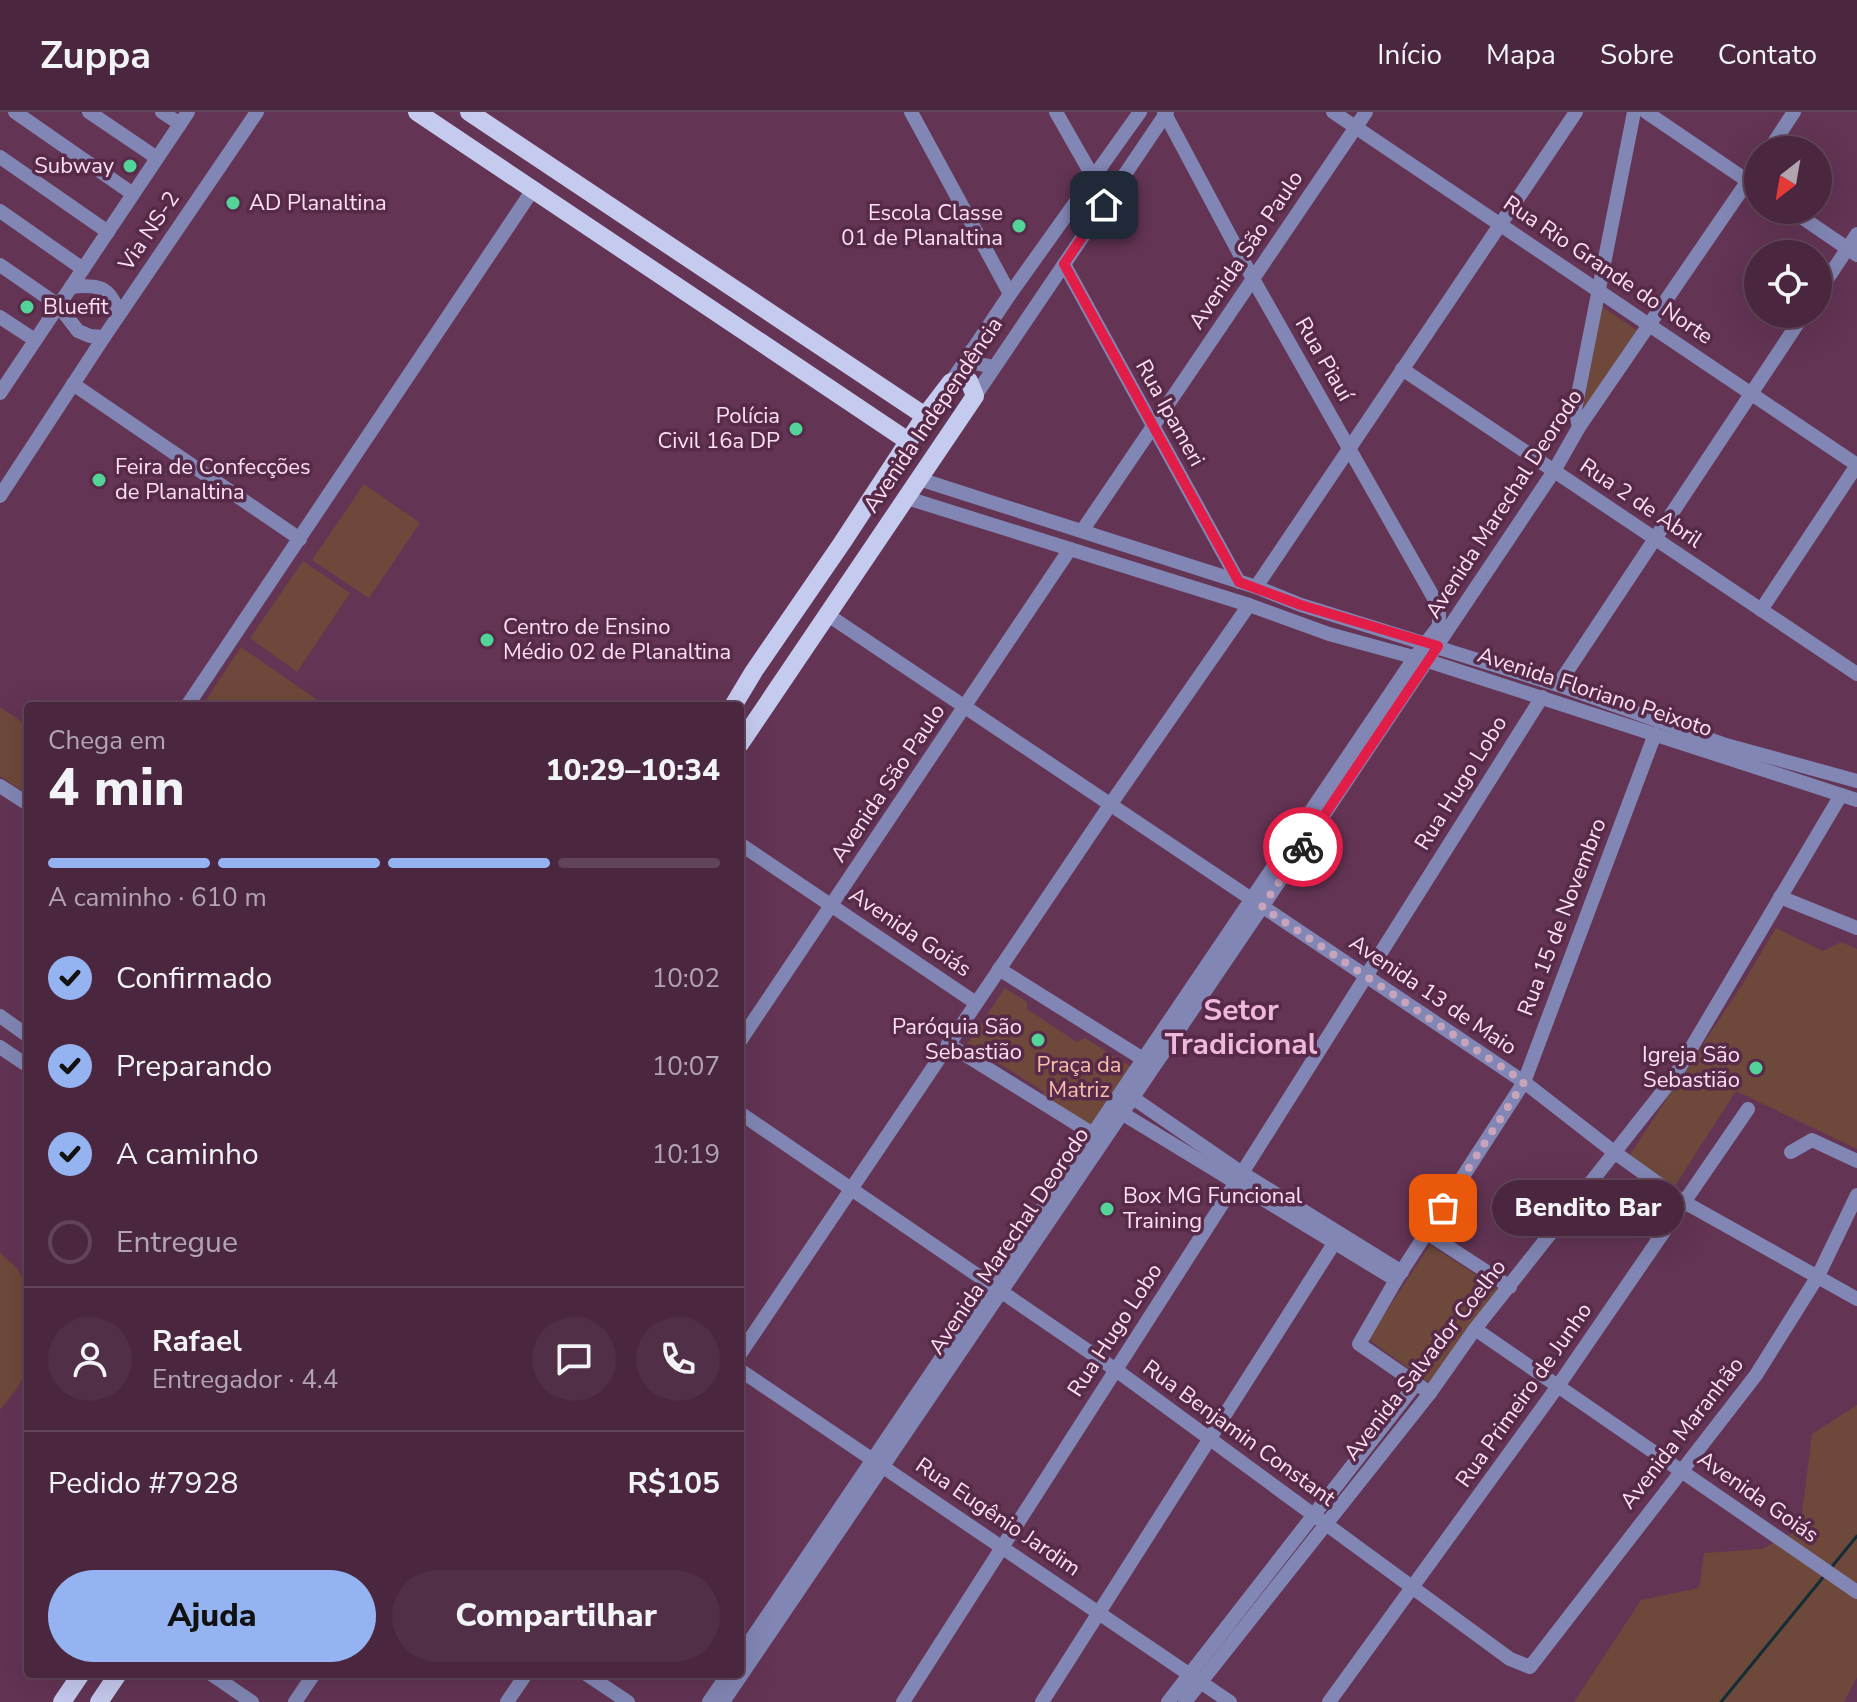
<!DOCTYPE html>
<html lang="pt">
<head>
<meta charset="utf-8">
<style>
  body { margin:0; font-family:"Nunito Sans",sans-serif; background:#512f46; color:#f1f3f6; height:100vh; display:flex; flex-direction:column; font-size:30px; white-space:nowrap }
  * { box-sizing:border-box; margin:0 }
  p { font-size:26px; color:#b2a5b0 }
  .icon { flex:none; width:44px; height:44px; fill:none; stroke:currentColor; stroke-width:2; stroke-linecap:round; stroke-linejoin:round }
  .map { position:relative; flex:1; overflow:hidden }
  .details { position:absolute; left:24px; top:590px; width:720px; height:976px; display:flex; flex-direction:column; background:#4a273f; border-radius:8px; box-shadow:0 8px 32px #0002,0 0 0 2px #614459 }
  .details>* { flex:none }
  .needle { width:52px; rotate:211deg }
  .fabs { position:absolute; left:1744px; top:24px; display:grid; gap:16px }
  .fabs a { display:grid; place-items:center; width:88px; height:88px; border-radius:50%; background:#4a273f; box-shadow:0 8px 32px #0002,0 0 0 2px #614459; font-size:40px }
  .pin { position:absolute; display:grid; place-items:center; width:68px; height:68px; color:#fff; margin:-34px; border-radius:16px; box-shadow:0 4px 12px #0006 }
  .courier { position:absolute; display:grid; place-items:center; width:80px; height:80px; margin:-40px; border:6px solid #e11d48; border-radius:50%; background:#fff; color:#222; box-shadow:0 2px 10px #0007 }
  .bubble { position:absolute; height:56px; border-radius:28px; background:#4a273f; box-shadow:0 8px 32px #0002,0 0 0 2px #614459; font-size:26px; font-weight:800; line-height:56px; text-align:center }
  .summary em { font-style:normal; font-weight:800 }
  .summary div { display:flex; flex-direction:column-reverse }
  .summary { display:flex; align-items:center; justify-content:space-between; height:136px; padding:0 24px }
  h1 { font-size:52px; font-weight:800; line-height:60px }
  .bar { display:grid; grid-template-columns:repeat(4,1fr); gap:12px 8px; align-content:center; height:96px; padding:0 24px }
  .bar i { height:10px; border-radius:6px; background:#614459 }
  .bar .on { background:#95b2f1 }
  .bar p { grid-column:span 4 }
  .line { display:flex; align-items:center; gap:20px; padding:0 24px; border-top:2px solid #614459 }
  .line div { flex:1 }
  .round { display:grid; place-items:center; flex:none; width:84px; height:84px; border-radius:42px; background:#512f46 }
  ol { padding:0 24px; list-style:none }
  li { display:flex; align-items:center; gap:24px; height:88px }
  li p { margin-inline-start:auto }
  li .icon { padding:8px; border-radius:50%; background:#95b2f1; color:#111; stroke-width:4 }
  li:last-child { color:#b2a5b0 }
  li i { width:44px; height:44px; border:4px solid #614459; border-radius:50% }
  .primary-button { display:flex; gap:16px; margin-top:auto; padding:16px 24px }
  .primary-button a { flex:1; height:92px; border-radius:48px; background:#95b2f1; color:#111; font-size:32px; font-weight:800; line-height:92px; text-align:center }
  .primary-button a+a { background:#512f46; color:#f1f3f6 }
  header { display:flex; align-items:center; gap:48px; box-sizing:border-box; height:112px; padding:0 40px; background:#4a273f; border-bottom:2px solid #614459 }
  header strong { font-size:38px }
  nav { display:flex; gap:44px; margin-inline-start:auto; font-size:28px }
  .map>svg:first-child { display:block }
  .green { fill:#6e483b }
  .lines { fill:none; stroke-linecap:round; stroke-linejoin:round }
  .stream { stroke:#112d36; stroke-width:3 }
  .minor { stroke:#8286b4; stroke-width:14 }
  .major { stroke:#c5caef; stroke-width:18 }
  .done { stroke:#c7a4bb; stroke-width:8; stroke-dasharray:0 14.4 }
  .route { stroke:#e11d48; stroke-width:10 }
  .poi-dot { fill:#52d397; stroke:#572a49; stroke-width:3 }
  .labels { text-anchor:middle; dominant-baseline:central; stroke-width:7; stroke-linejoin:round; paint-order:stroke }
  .poi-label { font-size:22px; fill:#fde0f2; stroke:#572a49; text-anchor:end }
  .street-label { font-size:22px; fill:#fde0f2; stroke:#572a49 }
  .park-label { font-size:22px; fill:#f8bda9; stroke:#572a49 }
  .district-label { font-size:30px; font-weight:bold; fill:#f1b8dd; stroke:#572a49 }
</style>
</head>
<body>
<header>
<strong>Zuppa</strong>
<nav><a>Início</a><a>Mapa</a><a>Sobre</a><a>Contato</a></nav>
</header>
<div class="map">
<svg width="1857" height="1590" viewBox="0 0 1857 1590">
  <rect width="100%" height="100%" fill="#633454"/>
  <g class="green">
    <polygon points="1602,195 1641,221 1587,303 1583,297"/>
    <polygon points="364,372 420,411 369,486 312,448"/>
    <polygon points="303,449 350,481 297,560 250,526"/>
    <polygon points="241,535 326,594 202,594"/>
    <polygon points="0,595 28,614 28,683 0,664"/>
    <polygon points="1776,816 1823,839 1841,830 1857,837 1857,1037 1736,979 1673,1077 1629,1044 1742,873"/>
    <polygon points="1005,876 1027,890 1027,897 1077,930 1085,926 1133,956 1092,1016 1044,987 1043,979 994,948 989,951 965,935"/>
    <polygon points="1430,1133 1501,1179 1429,1271 1368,1227"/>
    <polygon points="0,1141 18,1157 28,1179 28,1251 19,1274 0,1298"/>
    <polygon points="1857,1293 1857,1565 1844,1590 1574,1590 1641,1488 1699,1476 1704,1441 1762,1437 1800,1417 1812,1322"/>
  </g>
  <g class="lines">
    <g class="stream">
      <polyline points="1830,1457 1857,1424"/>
      <polyline points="1721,1590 1825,1463"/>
    </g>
    <g class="minor">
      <polyline points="15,0 133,82"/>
      <polyline points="89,0 157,46"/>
      <polyline points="162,0 180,12"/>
      <polyline points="911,0 1010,182"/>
      <polyline points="1056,0 1093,65"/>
      <polyline points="1333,0 1857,353"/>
      <polyline points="1646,0 1758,76"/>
      <polyline points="1769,38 1794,0"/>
      <polyline points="0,45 108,120"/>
      <polyline points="1791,98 1857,143"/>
      <polyline points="0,99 83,157"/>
      <polyline points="1064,152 1239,470"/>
      <polyline points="0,153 58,193 78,219 90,224 104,225"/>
      <path d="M71,175C98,172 110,174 119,202"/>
      <polyline points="1818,181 1857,122"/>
      <polyline points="0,205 35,228"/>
      <polyline points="971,239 979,252 994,255"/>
      <polyline points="1402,257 1857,562"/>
      <polyline points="951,270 1010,182 1140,0"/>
      <polyline points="73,272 300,427"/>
      <polyline points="0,281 188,0"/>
      <polyline points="975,284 1167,0"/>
      <polyline points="1579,315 1575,298 1634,0"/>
      <polyline points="919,367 1256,475 1301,493 1558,573 1726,633 1857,669"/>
      <polyline points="0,384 104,225 257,0"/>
      <polyline points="907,386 1249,493 1329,522 1428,549 1857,688"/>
      <polyline points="1082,419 1366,0"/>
      <polyline points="1256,475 1576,0"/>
      <polyline points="1761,498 1857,353"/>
      <polyline points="828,503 1524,970 1614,1040 1684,1090 1857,1187"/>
      <polyline points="1558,573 1804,202"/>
      <polyline points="187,594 534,76"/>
      <polyline points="0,674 28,692"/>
      <polyline points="740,732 976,891"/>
      <polyline points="1780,785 1857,816"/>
      <polyline points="999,857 1151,952"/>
      <polyline points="0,904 28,924"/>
      <polyline points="740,929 1070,437"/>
      <polyline points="948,932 1101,1027"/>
      <polyline points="0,935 28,954"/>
      <polyline points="1133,986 1242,1061 1402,1160"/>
      <polyline points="1115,997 1396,1168"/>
      <polyline points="740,1001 1116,1258 1510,1547 1530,1555 1756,1263 1818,1164 1857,1083"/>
      <polyline points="1791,1040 1812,1028 1857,1049"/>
      <polyline points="1427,1121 1510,1175"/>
      <polyline points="1475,1217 1857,1480"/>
      <polyline points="740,1242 1110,693 1249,493"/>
      <polyline points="740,1258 1230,1590"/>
      <polyline points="1430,1281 1359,1232 1396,1168 1524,970 1655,622"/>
      <polyline points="740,1544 1415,545 1439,514 1439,495 1253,167 1164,0"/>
      <polyline points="211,1562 252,1590"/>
      <polyline points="586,1562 628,1590"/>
      <polyline points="295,1590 314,1562"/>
      <polyline points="507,1590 526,1562"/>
      <polyline points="709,1590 728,1562"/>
      <polyline points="723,1590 1262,795 1554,359 1579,315 1758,54"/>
      <polyline points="903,1590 1242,1061 1542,585"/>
      <polyline points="1042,1590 1340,1122"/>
      <polyline points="1168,1590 1415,1273"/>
      <polyline points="1185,1590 1430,1281 1475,1217 1674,965 1841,683"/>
      <polyline points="1329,1590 1558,1274 1748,997"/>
    </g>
    <g class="major">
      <polyline points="417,0 908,329"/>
      <polyline points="469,0 925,304"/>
      <polyline points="733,594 754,559 842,431 925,304 951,270 961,267 969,269 975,284 740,632"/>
      <polyline points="62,1590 81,1562"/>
      <polyline points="99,1590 118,1562"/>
    </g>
  </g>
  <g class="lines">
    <polyline class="done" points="1303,735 1262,795 1524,970 1443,1096"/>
    <polyline class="route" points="1104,93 1064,152 1239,470 1301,493 1438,534 1303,735"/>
  </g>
  <g class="poi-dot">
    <circle cx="130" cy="54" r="8"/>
    <circle cx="233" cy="91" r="8"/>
    <circle cx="1019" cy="114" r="8"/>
    <circle cx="27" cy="195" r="8"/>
    <circle cx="796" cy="317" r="8"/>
    <circle cx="99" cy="368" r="8"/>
    <circle cx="487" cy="528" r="8"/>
    <circle cx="1038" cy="928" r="8"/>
    <circle cx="1756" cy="956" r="8"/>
    <circle cx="1107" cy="1097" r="8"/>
  </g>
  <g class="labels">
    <g class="poi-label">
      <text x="114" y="54">Subway</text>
      <text x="249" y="91" text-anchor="start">AD Planaltina</text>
      <text x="1003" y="101">Escola Classe<tspan x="1003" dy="25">01 de Planaltina</tspan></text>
      <text x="43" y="195" text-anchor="start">Bluefit</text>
      <text x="780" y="304">Polícia<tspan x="780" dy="25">Civil 16a DP</tspan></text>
      <text x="115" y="355" text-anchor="start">Feira de Confecções<tspan x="115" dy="25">de Planaltina</tspan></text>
      <text x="503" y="515" text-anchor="start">Centro de Ensino<tspan x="503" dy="25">Médio 02 de Planaltina</tspan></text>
      <text x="1022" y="915">Paróquia São<tspan x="1022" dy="25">Sebastião</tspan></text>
      <text x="1740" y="943">Igreja São<tspan x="1740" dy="25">Sebastião</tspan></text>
      <text x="1123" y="1084" text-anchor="start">Box MG Funcional<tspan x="1123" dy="25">Training</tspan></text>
    </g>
    <g class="street-label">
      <text transform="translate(149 119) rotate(-56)">Via NS-2</text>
      <text transform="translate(1246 138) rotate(-56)">Avenida São Paulo</text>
      <text transform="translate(1608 158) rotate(34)">Rua Rio Grande do Norte</text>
      <text transform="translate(1324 247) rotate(60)">Rua Piauí</text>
      <text transform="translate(1170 301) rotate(61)">Rua Ipameri</text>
      <text transform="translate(933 303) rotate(-56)">Avenida Independência</text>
      <text transform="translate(1641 391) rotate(34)">Rua 2 de Abril</text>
      <text transform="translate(1504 392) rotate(-57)">Avenida Marechal Deorodo</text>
      <text transform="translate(1595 580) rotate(18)">Avenida Floriano Peixoto</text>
      <text transform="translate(888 671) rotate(-56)">Avenida São Paulo</text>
      <text transform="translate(1461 671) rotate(-58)">Rua Hugo Lobo</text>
      <text transform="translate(1562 805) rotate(-69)">Rua 15 de Novembro</text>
      <text transform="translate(910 820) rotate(34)">Avenida Goiás</text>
      <text transform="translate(1433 883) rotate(34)">Avenida 13 de Maio</text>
      <text transform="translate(1009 1129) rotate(-56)">Avenida Marechal Deorodo</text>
      <text transform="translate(1115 1218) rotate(-57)">Rua Hugo Lobo</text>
      <text transform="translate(1425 1248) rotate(-52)">Avenida Salvador Coelho</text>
      <text transform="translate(1524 1283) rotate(-55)">Rua Primeiro de Junho</text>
      <text transform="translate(1239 1321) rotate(36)">Rua Benjamin Constant</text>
      <text transform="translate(1682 1321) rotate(-52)">Avenida Maranhão</text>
      <text transform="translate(1758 1385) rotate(35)">Avenida Goiás</text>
      <text transform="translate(998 1405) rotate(34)">Rua Eugênio Jardim</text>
    </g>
    <g class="park-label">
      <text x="1079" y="953">Praça da<tspan x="1079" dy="25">Matriz</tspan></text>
    </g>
    <g class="district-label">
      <text x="1241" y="898">Setor<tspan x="1241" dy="34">Tradicional</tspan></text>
    </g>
  </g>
</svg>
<div class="fabs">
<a><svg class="needle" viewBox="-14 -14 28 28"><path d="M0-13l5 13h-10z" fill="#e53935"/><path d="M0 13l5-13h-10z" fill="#b2a5b0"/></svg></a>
<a><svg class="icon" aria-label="locate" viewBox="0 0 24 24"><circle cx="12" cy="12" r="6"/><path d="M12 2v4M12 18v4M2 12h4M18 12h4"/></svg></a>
</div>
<div class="pin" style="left:1443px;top:1096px;background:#ea580c"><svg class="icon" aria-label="bag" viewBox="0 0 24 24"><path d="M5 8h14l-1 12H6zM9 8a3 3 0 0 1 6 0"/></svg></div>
<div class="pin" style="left:1104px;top:93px;background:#1f2937"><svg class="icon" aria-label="home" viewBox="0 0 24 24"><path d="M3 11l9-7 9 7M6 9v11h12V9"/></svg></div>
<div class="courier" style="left:1303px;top:735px"><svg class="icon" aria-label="bike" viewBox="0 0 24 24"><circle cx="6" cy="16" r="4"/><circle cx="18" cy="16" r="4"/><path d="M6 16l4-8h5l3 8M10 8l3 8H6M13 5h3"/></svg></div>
<div class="bubble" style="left:1492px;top:1068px;width:192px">Bendito Bar</div>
<section class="details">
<div class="summary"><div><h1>4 min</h1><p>Chega em</p></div><em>10:29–10:34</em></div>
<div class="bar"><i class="on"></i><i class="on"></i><i class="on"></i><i></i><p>A caminho · 610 m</p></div>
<ol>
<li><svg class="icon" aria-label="check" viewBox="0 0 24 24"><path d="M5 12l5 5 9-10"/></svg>Confirmado<p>10:02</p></li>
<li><svg class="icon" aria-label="check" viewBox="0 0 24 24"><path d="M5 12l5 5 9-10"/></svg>Preparando<p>10:07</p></li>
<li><svg class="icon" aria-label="check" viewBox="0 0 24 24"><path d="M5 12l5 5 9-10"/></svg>A caminho<p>10:19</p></li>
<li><i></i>Entregue</li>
</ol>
<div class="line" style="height:144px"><a class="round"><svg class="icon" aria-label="person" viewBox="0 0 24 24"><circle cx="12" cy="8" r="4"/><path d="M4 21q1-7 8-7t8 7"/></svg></a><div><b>Rafael</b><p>Entregador · 4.4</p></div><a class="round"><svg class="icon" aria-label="chat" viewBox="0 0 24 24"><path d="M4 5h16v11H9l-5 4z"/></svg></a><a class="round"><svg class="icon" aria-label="phone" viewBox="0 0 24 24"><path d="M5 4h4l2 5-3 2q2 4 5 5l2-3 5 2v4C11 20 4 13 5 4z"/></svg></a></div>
<div class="line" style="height:104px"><div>Pedido #7928</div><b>R$105</b></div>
<div class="primary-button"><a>Ajuda</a><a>Compartilhar</a></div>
</section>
</div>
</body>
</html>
